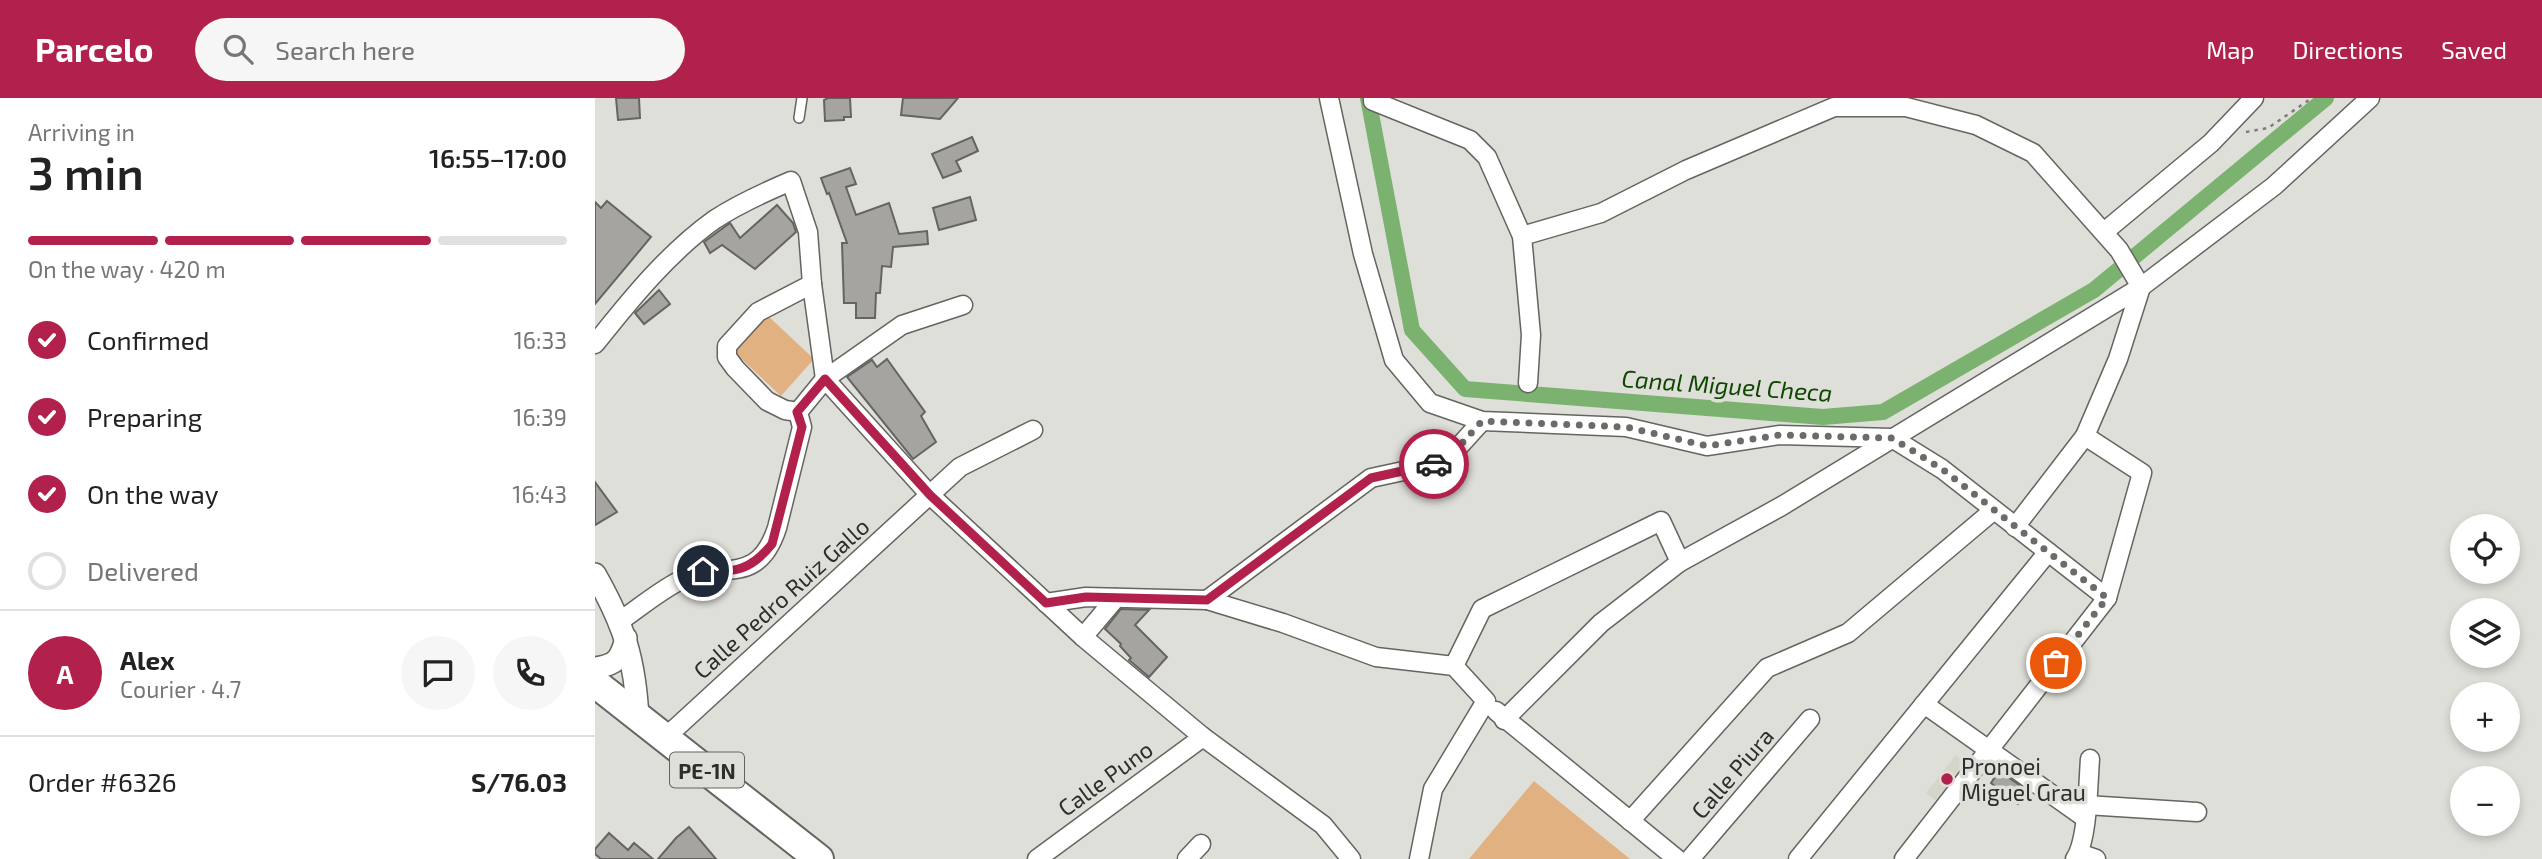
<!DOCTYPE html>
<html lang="en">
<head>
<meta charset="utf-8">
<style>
  body { margin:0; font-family:"Exo 2",sans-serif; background:#f6f6f6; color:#222; height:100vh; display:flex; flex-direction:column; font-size:26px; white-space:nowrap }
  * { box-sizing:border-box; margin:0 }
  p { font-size:23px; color:#767676 }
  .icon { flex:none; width:38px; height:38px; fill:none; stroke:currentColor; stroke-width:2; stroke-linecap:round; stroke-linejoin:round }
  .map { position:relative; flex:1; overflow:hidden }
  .sheet { display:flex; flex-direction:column; background:#fff; width:595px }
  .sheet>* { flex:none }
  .controls { position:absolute; left:1855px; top:416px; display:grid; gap:14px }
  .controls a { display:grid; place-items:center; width:70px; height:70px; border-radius:50%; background:#fff; box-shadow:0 4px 10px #0003; font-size:35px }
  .pin { position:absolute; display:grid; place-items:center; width:60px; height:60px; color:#fff; margin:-30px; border:4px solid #fff; border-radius:50%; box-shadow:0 2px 7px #0007 }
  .courier { position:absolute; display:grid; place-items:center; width:70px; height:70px; margin:-35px; border:5px solid #b2214c; border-radius:50%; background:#fff; color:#222; box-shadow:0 2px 9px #0007 }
  .headline em { font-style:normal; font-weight:600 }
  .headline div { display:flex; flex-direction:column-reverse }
  .headline { display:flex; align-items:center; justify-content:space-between; height:119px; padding:0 28px }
  h1 { font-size:46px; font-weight:600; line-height:52px }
  .bar { display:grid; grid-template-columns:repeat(4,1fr); gap:10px 7px; align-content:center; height:84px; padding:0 28px }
  .bar i { height:9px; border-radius:5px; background:#e0e0e0 }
  .bar .selected { background:#b2214c }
  .bar p { grid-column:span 4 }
  .line { display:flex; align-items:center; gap:18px; padding:0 28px; border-top:2px solid #e0e0e0 }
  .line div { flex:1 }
  .round { display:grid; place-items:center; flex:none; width:74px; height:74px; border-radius:37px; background:#f6f6f6 }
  ol { padding:0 28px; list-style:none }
  li { display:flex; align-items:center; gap:21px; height:77px }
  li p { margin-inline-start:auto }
  li .icon { padding:7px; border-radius:50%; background:#b2214c; color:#fff; stroke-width:4 }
  li:last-child { color:#767676 }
  li i { width:38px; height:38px; border:4px solid #e0e0e0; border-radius:50% }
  header { display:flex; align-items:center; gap:42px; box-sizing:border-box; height:98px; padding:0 35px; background:#b2214c; color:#fff }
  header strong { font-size:33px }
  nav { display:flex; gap:38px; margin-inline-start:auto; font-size:24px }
  .search { width:490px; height:63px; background:#f6f6f6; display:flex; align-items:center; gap:18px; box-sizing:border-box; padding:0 24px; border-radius:38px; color:#767676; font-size:26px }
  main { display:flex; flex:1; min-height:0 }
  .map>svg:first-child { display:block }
  .built { fill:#d6d5c9 }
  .green { fill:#e1b182 }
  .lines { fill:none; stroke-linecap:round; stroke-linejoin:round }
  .canal { stroke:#7bb26f; stroke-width:16 }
  .building { fill:#a6a4a0; stroke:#656460; stroke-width:2 }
  .service-casing { stroke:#646460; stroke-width:12 }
  .minor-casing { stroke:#646460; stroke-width:21 }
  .tertiary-casing { stroke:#646460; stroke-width:24 }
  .trunk-casing { stroke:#646460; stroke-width:32 }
  .path { stroke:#7d7d7a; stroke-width:2.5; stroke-dasharray:3.5 5; stroke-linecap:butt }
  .service { stroke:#fff; stroke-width:9 }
  .minor { stroke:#fff; stroke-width:18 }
  .tertiary { stroke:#fff; stroke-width:21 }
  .trunk { stroke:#fff; stroke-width:28 }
  .done { stroke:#6b6b68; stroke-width:7; stroke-dasharray:0 12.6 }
  .route { stroke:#b2214c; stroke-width:9 }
  .poi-dot { fill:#b2214c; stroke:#dfdfda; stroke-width:2.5 }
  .labels { text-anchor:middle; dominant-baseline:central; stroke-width:7; stroke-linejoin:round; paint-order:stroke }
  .shield { fill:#dfdfda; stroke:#626260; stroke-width:2 }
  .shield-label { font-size:21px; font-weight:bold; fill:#2d2d2b }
  .street-label { font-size:23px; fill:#2d2d2b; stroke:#dfdfda }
  .poi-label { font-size:23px; fill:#2d2d2b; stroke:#dfdfda; text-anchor:start }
  .water-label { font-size:24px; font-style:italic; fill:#0f4600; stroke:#dfdfda }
</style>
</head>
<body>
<header>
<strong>Parcelo</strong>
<div class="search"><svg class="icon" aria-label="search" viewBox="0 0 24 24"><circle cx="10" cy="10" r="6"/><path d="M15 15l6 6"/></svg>Search here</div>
<nav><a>Map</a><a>Directions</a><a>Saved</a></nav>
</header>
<main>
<section class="sheet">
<div class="headline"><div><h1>3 min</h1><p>Arriving in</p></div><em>16:55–17:00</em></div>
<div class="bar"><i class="selected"></i><i class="selected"></i><i class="selected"></i><i></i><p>On the way · 420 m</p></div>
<ol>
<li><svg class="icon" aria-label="check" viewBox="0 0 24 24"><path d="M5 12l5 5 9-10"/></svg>Confirmed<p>16:33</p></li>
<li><svg class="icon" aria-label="check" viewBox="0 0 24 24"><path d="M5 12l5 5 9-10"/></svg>Preparing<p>16:39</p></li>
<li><svg class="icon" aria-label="check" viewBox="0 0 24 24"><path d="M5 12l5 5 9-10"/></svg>On the way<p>16:43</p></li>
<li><i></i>Delivered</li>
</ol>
<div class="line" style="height:126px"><b class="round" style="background:#b2214c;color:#fff">A</b><div><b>Alex</b><p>Courier · 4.7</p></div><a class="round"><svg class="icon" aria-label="chat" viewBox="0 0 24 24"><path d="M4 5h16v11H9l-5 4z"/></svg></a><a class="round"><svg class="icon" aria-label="phone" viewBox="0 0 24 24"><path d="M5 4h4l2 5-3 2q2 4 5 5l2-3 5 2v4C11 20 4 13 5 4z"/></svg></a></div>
<div class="line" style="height:91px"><div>Order #6326</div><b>S/76.03</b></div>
</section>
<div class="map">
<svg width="1947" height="761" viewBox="0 0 1947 761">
  <rect width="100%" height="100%" fill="#dfdfda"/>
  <polygon class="built" points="1361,657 1372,666 1343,704 1331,695"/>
  <g class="green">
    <polygon points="172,217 219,261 186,298 137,252"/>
    <polygon points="939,683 1035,761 874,761"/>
  </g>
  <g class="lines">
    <polyline class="canal" points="773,0 817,232 870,291 1228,319 1288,314 1499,192 1731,0"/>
  </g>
  <g class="building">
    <polygon points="21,0 44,0 45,20 23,22"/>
    <polygon points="233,0 255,0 256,19 249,19 249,22 230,23 229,2"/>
    <polygon points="308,0 363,0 345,21 306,17"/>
    <polygon points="377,39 383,53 361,63 366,73 348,80 337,56"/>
    <polygon points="255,70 261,86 251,89 261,117 294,105 304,136 332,133 333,146 298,149 296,169 287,168 285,195 281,195 280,220 261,220 261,205 249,205 247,145 252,145 234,95 232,96 226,80"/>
    <polygon points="375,99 381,122 344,132 338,110"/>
    <polygon points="12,103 56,139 0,206 0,104 6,110"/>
    <polygon points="182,107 198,125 201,134 160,171 127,147 115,155 109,144 135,125 145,140"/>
    <polygon points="64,192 75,206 49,226 40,215"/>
    <polygon points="292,261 330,314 326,318 341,344 318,361 252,279 277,262 282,269"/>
    <polygon points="0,384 22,414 0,427"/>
    <polygon points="526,511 554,512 540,527 572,559 554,579 534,562 536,560 525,548 526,546 510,531"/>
    <polygon points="1404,673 1433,693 1423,706 1396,685"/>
    <polygon points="94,729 121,761 63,761 81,740"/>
    <polygon points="14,735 33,752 39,745 58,761 6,761 0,756 0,751"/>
  </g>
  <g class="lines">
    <defs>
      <polyline id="service" points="204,20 207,0"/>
      <g id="minor">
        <polyline points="734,0 768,156 799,262 835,305 887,323 1031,329 1112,348 1185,337 1297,340 1347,371 1512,500"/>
        <polyline points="778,0 778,3 875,42 892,59 927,138 936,237 933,285"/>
        <polyline points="1509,134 1616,45 1659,0"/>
        <polyline points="927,138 1006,115 1091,72 1239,9 1311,9 1381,27 1438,55 1524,152 1546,189 1523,261 1490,338 1420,429"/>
        <path d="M0,246C35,202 73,155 119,122C143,106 170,94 196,83L213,134L217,186"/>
        <polyline points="203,314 190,312 172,303 140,270 132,259 132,248 163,214 217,186 230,281 335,397 488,539 608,639 728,727 756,761"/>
        <polyline points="612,502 776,380 850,364 887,323"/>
        <polyline points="451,505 491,499 612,502 688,525 781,559 859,568"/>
        <path d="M25,523C44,510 63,494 84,483C126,461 162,491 182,430L207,329L203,314L230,281L307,227L368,207"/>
        <polyline points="488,539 521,500"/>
        <polyline points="1329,606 1490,720"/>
        <polyline points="901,613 1082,761"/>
        <polyline points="909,622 1006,525 1085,464 1185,409 1546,189 1679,88 1775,0"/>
        <polyline points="71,639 365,369 438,332"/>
        <polyline points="1491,707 1602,714"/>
        <polyline points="1035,723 1172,570 1253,535 1399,412"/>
        <polyline points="1484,755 1501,761"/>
        <polyline points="442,761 608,639"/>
        <polyline points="592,761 606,746"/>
        <polyline points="824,761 838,691 891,603 859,568 887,511 1066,423 1085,464"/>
        <polyline points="1095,761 1215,621"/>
        <polyline points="1203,761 1453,454"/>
        <polyline points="1309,761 1512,500 1547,375 1490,338"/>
        <path d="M1480,761C1493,742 1493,686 1495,661"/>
      </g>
      <g id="tertiary">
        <path d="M0,476C29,527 40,561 43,620"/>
        <path d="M0,570C22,567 26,560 31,540"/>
      </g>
      <polyline id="trunk" points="0,585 224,761"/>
    </defs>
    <use href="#service" class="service-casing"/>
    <use href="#minor" class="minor-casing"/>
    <use href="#tertiary" class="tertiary-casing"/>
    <use href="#trunk" class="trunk-casing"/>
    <polyline class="path" points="1651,34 1673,30 1717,0"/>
    <use href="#service" class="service"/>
    <use href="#minor" class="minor"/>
    <use href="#tertiary" class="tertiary"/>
    <use href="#trunk" class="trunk"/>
  </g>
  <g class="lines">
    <polyline class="done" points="839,366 850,364 887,323 1031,329 1112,348 1185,337 1297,340 1347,371 1512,500 1461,565"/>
    <path class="route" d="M108,473C140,475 156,472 177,446L207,329L202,314L230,281L335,397L451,505L491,499L612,502L776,380L839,366"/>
  </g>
  <circle class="poi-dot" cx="1352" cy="681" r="7"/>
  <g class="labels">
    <rect class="shield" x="75" y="654.5" width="74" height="35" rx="5"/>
    <g class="shield-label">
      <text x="112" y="672">PE-1N</text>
    </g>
    <g class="street-label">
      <text transform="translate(186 500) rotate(-42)">Calle Pedro Ruiz Gallo</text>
      <text transform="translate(1137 675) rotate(-49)">Calle Piura</text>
      <text transform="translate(510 680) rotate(-36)">Calle Puno</text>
    </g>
    <g class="poi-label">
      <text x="1366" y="668">Pronoei<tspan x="1366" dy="26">Miguel Grau</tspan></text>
    </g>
    <g class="water-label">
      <text transform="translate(1132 287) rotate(4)">Canal Miguel Checa</text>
    </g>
  </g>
</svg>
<div class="controls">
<a><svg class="icon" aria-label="locate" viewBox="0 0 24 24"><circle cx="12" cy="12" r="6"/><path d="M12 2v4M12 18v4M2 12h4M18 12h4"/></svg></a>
<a><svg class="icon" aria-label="layers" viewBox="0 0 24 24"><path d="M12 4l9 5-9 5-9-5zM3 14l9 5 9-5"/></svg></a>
<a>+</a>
<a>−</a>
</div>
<div class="pin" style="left:1461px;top:565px;background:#ea580c"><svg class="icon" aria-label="bag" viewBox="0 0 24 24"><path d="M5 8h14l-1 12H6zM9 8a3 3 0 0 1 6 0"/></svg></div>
<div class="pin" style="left:108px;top:473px;background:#1f2937"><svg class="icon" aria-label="home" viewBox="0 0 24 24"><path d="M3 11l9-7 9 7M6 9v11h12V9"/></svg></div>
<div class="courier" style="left:839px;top:366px"><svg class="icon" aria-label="car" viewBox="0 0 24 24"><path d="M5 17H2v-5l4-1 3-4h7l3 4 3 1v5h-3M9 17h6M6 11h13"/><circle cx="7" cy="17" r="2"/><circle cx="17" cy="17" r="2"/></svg></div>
</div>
</main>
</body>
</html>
